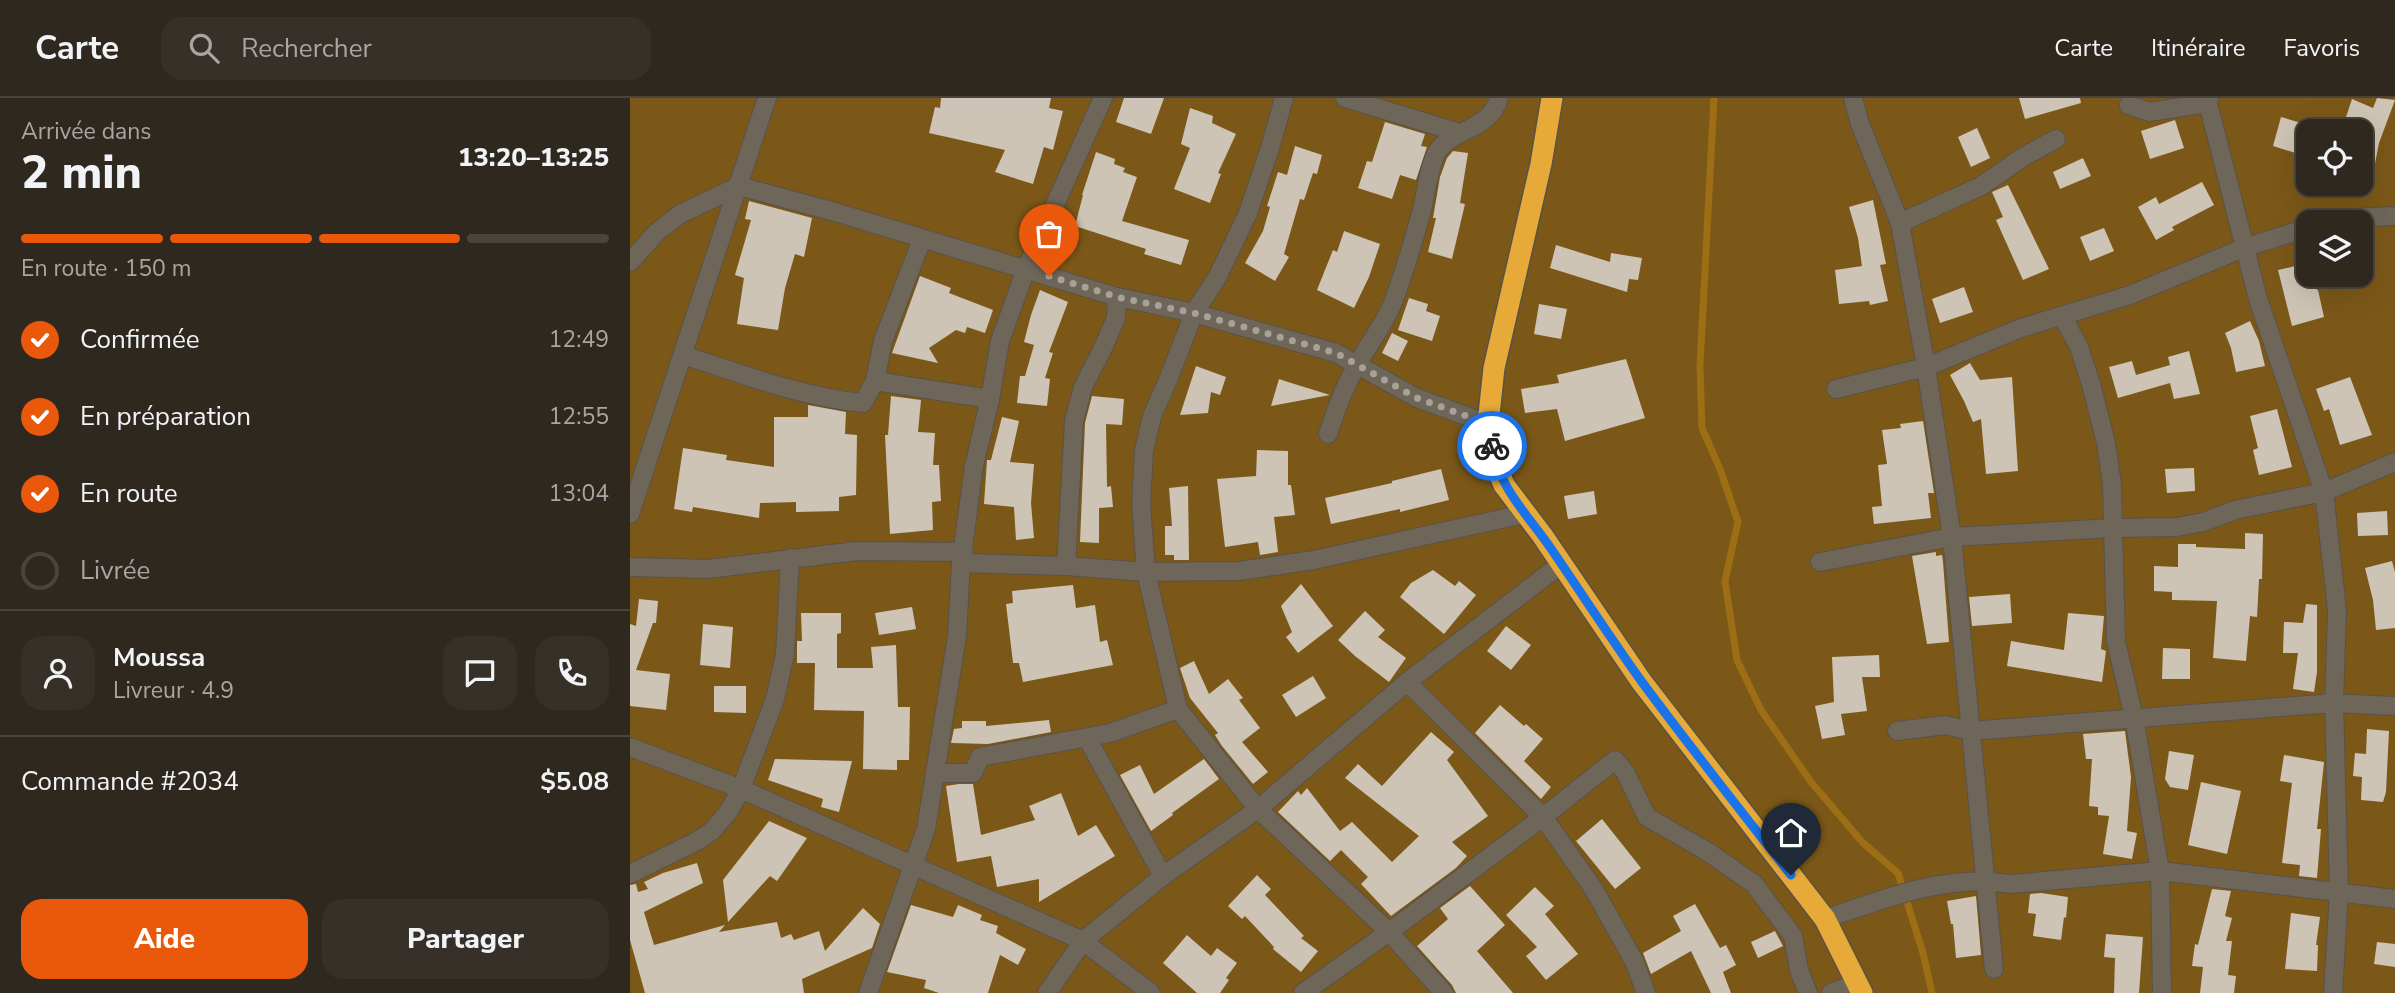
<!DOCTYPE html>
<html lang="fr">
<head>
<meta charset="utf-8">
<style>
  body { margin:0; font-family:"Nunito Sans",sans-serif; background:#363028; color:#f1f3f6; height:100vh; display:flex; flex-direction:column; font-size:26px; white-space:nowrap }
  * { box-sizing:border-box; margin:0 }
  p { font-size:23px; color:#a7a6a4 }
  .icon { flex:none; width:38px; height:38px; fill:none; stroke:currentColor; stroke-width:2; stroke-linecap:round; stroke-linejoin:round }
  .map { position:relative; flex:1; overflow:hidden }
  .panel { display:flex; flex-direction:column; background:#2e281f; width:630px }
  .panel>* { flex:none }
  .controls { position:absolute; left:1666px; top:21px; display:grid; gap:14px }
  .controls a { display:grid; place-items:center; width:77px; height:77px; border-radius:14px; background:#2e281f; box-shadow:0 7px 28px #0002,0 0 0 2px #49443d; font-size:35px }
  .pin { position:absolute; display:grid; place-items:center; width:60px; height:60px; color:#fff; margin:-72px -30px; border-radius:50% 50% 50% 0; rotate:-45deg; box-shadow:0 0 7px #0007 }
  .pin .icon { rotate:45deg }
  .courier { position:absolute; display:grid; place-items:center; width:70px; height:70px; margin:-35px; border:5px solid #1a73e8; border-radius:50%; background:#fff; color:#222; box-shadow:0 2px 9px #0007 }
  .overview em { font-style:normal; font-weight:800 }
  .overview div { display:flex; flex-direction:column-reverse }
  .overview { display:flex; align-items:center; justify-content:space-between; height:119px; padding:0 21px }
  h1 { font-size:46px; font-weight:800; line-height:52px }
  .bar { display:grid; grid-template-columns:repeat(4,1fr); gap:10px 7px; align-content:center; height:84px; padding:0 21px }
  .bar i { height:9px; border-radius:5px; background:#49443d }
  .bar .selected { background:#ea580c }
  .bar p { grid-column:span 4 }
  .line { display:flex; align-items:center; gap:18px; padding:0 21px; border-top:2px solid #49443d }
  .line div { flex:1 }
  .round { display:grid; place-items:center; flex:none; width:74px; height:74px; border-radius:21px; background:#363028 }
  ol { padding:0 21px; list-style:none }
  li { display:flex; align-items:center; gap:21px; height:77px }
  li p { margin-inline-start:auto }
  li .icon { padding:7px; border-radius:50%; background:#ea580c; color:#fff; stroke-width:4 }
  li:last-child { color:#a7a6a4 }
  li i { width:38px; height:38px; border:4px solid #49443d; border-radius:50% }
  .button { display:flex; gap:14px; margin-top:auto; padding:14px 21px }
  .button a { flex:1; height:80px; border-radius:21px; background:#ea580c; color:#fff; font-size:28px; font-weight:800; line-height:80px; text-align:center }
  .button a+a { background:#363028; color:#f1f3f6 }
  header { display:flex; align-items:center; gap:42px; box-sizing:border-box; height:98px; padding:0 35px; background:#2e281f; border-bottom:2px solid #49443d }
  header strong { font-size:33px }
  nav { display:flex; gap:38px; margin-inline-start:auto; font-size:24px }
  .search { width:490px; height:63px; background:#363028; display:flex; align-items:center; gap:18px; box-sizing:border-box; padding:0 24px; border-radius:21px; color:#a7a6a4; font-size:26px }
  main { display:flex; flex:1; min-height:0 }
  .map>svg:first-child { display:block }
  .green { fill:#7b5818; fill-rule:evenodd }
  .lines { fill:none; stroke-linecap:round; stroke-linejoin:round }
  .stream { stroke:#9d6e13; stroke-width:7 }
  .building { fill:#cec4b5 }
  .minor-casing { stroke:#595248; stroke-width:20 }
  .highway-casing { stroke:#595248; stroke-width:24 }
  .minor { stroke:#6e6659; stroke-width:18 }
  .highway { stroke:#e7a938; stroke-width:21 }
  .done { stroke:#a7a198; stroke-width:7; stroke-dasharray:0 12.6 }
  .route { stroke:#1a73e8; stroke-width:9 }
</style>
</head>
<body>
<header>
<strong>Carte</strong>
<div class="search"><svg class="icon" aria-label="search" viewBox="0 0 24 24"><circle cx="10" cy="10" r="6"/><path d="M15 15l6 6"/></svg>Rechercher</div>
<nav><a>Carte</a><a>Itinéraire</a><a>Favoris</a></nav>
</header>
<main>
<section class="panel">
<div class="overview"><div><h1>2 min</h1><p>Arrivée dans</p></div><em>13:20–13:25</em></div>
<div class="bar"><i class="selected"></i><i class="selected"></i><i class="selected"></i><i></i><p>En route · 150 m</p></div>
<ol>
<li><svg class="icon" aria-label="check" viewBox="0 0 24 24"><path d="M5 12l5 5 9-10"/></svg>Confirmée<p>12:49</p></li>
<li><svg class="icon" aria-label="check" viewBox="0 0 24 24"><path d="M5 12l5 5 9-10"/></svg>En préparation<p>12:55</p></li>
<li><svg class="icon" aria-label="check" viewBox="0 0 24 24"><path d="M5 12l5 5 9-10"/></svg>En route<p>13:04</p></li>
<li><i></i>Livrée</li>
</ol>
<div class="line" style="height:126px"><a class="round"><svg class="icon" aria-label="person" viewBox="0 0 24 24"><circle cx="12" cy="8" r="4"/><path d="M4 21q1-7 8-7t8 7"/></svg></a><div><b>Moussa</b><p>Livreur · 4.9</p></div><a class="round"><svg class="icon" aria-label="chat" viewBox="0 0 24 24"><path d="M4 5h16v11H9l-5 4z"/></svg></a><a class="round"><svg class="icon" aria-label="phone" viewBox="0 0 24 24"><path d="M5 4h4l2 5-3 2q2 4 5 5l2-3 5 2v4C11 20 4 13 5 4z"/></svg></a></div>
<div class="line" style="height:91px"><div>Commande #2034</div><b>$5.08</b></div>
<div class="button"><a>Aide</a><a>Partager</a></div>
</section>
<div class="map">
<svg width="1765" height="895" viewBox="0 0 1765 895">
  <rect width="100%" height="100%" fill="#3d3529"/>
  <path class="green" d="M0,0H1765V895H0ZM1678,33H1731V86H1678ZM1678,124H1731V177H1678Z"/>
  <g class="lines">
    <polyline class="stream" points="1084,0 1070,268 1072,330 1090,371 1108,424 1095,483 1107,562 1131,612 1181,684 1233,745 1268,775 1293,855 1302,895"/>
  </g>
  <g class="building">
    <polygon points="311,0 421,0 419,10 433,13 423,52 414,49 403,86 365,74 375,52 299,35 305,9 310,10"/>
    <polygon points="494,0 534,0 521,36 486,24"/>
    <polygon points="1389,0 1450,0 1451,5 1395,21"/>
    <polygon points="1747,0 1765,2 1749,45 1740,91 1731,90 1731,31 1714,25 1722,1 1743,10"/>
    <polygon points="560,10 583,18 582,25 606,36 588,75 591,76 580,105 544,91 560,50 551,46"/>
    <polygon points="1651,19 1678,27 1678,59 1643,48"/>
    <polygon points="1545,22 1554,50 1520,61 1511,33"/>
    <polygon points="755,24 795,36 791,48 797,49 786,82 770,77 762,101 728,90 737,63 742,64"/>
    <polygon points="1347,30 1360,60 1341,69 1328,39"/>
    <polygon points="665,48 692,57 687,76 683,75 674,102 670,101 654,156 659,159 645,183 615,165 633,133 640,109 637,108 648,74 657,77"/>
    <polygon points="823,53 838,55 830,105 835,106 822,161 798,154 806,120 803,120 810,79 817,60"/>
    <polygon points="466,54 485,61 484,66 495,70 493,74 507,79 492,123 559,142 551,167 514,156 516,151 445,128 453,97 452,97"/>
    <polygon points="1453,60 1461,78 1430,91 1423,74"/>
    <polygon points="1572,84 1584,107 1542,129 1544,132 1526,142 1508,109 1526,99 1529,106"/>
    <polygon points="1378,87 1419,171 1393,182 1366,122 1373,119 1362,94"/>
    <polygon points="1243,102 1256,166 1250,167 1258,203 1240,207 1239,203 1209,206 1205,172 1232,168 1228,140 1219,109"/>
    <polygon points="119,103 182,120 174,159 165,156 155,190 148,232 107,226 114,180 105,177 121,122 115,121"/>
    <polygon points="1474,130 1484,153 1460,163 1450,139"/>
    <polygon points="714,133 750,146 739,179 724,210 687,192 703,152 707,154"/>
    <polygon points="926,147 980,164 981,155 1012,160 1008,182 999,181 997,194 920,170"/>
    <polygon points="1678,165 1678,177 1682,177 1687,192 1688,192 1694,219 1662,228 1648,172"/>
    <polygon points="290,178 321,190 319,195 363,212 355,235 337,229 335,235 326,232 299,250 308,265 262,255"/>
    <polygon points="1334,189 1343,214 1310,225 1302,201"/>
    <polygon points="410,192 438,204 419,254 423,255 415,280 420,281 417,308 387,305 390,278 395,278 404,247 394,244 401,217"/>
    <polygon points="779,200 798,206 796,213 810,218 802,243 768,232"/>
    <polygon points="909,206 937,211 931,241 904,236"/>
    <polygon points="1620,223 1629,243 1635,268 1606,274 1601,250 1595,235"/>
    <polygon points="762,235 778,243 768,263 752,255"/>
    <polygon points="1559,253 1570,296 1544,301 1540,285 1488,300 1479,269 1502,263 1506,277 1540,267 1538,259"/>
    <polygon points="996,261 1015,320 935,343 927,311 895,315 891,291 929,285 927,277"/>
    <polygon points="1340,265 1350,282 1382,279 1388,373 1356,376 1351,321 1343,324 1334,303 1320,277"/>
    <polygon points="566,268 596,279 590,297 581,294 578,315 550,317"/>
    <polygon points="1720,279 1742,337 1710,347 1699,311 1694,313 1686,291"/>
    <polygon points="649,281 658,284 700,297 641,308"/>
    <polygon points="261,298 291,302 288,334 305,335 303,367 309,367 311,403 302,404 303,432 260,436 255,337 258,337"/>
    <polygon points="462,298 494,301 492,327 476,326 477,389 481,388 483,409 469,410 469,445 450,444 455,325"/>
    <polygon points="178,307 216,314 215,336 227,337 226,397 209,399 209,413 166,414 166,404 130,405 129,420 63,409 62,414 44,411 53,350 97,357 96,362 144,369 144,319 178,319"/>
    <polygon points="1647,311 1662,369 1629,377 1623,352 1628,350 1620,318"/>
    <polygon points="372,319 389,323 380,364 404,366 401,405 404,440 386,442 384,409 354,406 357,362 361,362"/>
    <polygon points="1293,323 1304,395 1298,395 1301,420 1244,426 1242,409 1252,408 1248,367 1257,366 1252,332 1271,330 1270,326"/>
    <polygon points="627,352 658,353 658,387 661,387 665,417 644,419 648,454 630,457 628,444 595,449 587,381 626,378"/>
    <polygon points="1564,370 1565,393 1537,395 1535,371"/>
    <polygon points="811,371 819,402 770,414 770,411 701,426 695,400 762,385 762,383"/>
    <polygon points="558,388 559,462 544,462 544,457 535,457 535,428 542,428 539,390"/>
    <polygon points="964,393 967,416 938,421 934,398"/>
    <polygon points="1757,413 1758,437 1728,438 1727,415"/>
    <polygon points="1615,435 1633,436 1632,481 1629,481 1627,519 1620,518 1616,563 1583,560 1587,503 1542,502 1542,494 1524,493 1524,468 1548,469 1548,446 1566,446 1566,449 1615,451"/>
    <polygon points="1306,454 1306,458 1312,457 1313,464 1319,544 1297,546 1282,458"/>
    <polygon points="1762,463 1765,474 1765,530 1746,532 1743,502 1735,470"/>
    <polygon points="803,472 825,488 829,483 846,497 814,536 770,499 781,485"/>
    <polygon points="671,486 703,528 668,555 656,539 662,534 651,508"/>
    <polygon points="443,487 446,510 465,507 470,544 477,542 483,567 393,584 389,565 383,565 376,506 383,505 382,493"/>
    <polygon points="1380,496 1382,525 1342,528 1339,499"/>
    <polygon points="9,501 28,503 26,525 23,525 6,572 40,576 36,612 0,608 0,526 6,528"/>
    <polygon points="1676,506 1687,507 1687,574 1684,594 1663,591 1668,555 1653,555 1654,524 1673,525"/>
    <polygon points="282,509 286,531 249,537 245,515"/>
    <polygon points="735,513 755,532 748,539 776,560 759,584 725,558 708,542"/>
    <polygon points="171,515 211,515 211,535 207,536 207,570 243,570 241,549 266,547 268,609 280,609 279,662 267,662 267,672 233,671 234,613 184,612 185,565 167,565 167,543 172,543"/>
    <polygon points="1438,515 1474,518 1471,551 1476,553 1472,584 1377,568 1381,543 1434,552"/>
    <polygon points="73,526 103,529 100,570 70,567"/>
    <polygon points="876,528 901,547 881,572 857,553"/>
    <polygon points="1533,550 1560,551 1560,581 1532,581"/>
    <polygon points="1249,557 1250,579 1232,579 1237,613 1211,616 1215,637 1192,641 1185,608 1204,604 1202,559"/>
    <polygon points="564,563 579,596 598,581 613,600 609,602 630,630 612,644 638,674 623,686 592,648 585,637 588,635 560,600 550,570"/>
    <polygon points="683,578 696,600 666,619 652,597"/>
    <polygon points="84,588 116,588 116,615 84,614"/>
    <polygon points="870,607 894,628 896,626 913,641 894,663 921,689 911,701 845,635"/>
    <polygon points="419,622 421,634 358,646 321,645 324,631 332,630 332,623 356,623 356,628"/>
    <polygon points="1737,631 1759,633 1756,694 1753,704 1731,702 1732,679 1723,678 1725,655 1736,656"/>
    <polygon points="1495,633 1501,679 1497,733 1507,735 1502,761 1473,756 1479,718 1468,717 1468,709 1459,708 1462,661 1456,661 1453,636"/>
    <polygon points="801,634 824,654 817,662 858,718 822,744 837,758 826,770 761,818 731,786 738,779 711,752 700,763 648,714 668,693 671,697 677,690 710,733 722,724 762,764 789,738 715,680 728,666 752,688"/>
    <polygon points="1539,653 1564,657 1558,692 1540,689 1535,681"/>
    <polygon points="1654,657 1694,664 1687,731 1691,731 1687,780 1669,778 1670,767 1652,765 1662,685 1650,683"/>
    <polygon points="145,661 222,663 209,714 191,709 193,701 138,682"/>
    <polygon points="574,661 589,681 542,715 543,717 521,733 490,677 510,667 524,696"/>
    <polygon points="1571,684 1611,693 1597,756 1558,747"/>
    <polygon points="329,686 343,686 351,737 405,722 399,708 431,695 448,738 466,727 485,758 409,804 409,781 367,789 361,758 327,764 316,688"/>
    <polygon points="972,721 1011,770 985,791 946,743"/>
    <polygon points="139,723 177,740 147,783 140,778 98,824 93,782"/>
    <polygon points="67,765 73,785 14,814 24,847 95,827 89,834 147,824 151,840 161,836 164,842 189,833 195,853 233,810 250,826 242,850 172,881 174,895 15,895 0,842 0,787 6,786 8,794 18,791 14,784 33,775"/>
    <polygon points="627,777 641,791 635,797 674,838 671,840 688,853 671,874 643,851 644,849 615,818 612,821 598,808"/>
    <polygon points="840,788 875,827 847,853 883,895 826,895 822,887 787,848 818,821 810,810"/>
    <polygon points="905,789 924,808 915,816 948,856 916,882 896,858 907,849 876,817"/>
    <polygon points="1582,791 1601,793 1595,818 1602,820 1596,843 1602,843 1598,877 1606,878 1604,895 1570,895 1573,869 1562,868 1565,846 1568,847"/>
    <polygon points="1411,795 1438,799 1436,820 1434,819 1431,842 1403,838 1406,816 1398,815 1400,796"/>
    <polygon points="1346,798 1351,857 1326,860 1323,826 1321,826 1317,803"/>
    <polygon points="1065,806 1090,850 1096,847 1106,867 1093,874 1101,895 1081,895 1061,853 1021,876 1013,855 1051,833 1043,818"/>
    <polygon points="281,807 323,819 328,807 352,817 350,822 368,828 366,835 396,851 388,867 370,857 358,895 309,895 294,890 296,882 257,874"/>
    <polygon points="1661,815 1690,819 1686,847 1688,847 1687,873 1655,871"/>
    <polygon points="1145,833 1153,848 1128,860 1121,844"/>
    <polygon points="1476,836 1513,839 1509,895 1484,895 1485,860 1474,859"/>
    <polygon points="557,837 581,858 587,850 607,865 596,880 599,882 590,895 567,895 533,865"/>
    <polygon points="1747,844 1765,846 1765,869 1744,866"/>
  </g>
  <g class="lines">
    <defs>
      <g id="minor">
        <polyline points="654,0 640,50 618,115 588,178 564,215 538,282 522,318 514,353 511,406 516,474 548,611 628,711 759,834 814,895"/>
        <polyline points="715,0 830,35"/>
        <polyline points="1223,0 1230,26 1270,125 1296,269 1322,439 1364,871"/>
        <polyline points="1579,0 1578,5 1628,201 1694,394 1707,512 1704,605 1709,794 1703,895"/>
        <polyline points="1499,7 1519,14 1578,5"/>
        <polyline points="1704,124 1722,120 1765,118"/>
        <polyline points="1270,125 1351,88 1393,59 1426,41"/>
        <polyline points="0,164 27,134 50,116 109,88 205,114 487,199 564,215 706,255 787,300 858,326"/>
        <polyline points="1432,218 1449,249 1461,286 1476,345 1482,387 1486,544 1504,619 1530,773 1532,895"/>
        <path d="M53,257C112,276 171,299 233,305L245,283L253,243L292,141"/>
        <polyline points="245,283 360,301"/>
        <polyline points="1206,291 1296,269 1391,230 1500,197 1616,149 1678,130"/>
        <path d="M698,336C706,312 714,289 727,267C739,245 755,226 764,202C774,174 783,145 791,116C796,98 798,70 807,54C823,29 859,34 869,0"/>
        <polyline points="0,416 137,0"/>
        <polyline points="1190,464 1322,439 1484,430 1547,429 1573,424 1605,412 1694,394 1765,364"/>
        <polyline points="331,465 436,468 516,474 609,473 684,462 894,416"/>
        <polyline points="436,468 444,323 453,289 473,250 486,220 487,199"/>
        <polyline points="0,469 78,471 227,453 334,454"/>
        <polyline points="777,584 913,719 963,790 1004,863 1016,895"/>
        <polyline points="1267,633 1315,627 1341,633 1704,605 1765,608"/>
        <polyline points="457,640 533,778"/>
        <polyline points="0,649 111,691 453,843 521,895"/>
        <polyline points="306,675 343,675 350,659 480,635 548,611"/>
        <polyline points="0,776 67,743 82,733 99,713 111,691 145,601 155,556 160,460"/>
        <path d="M1195,821C1254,801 1316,775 1380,786L1530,773L1765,801"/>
        <polyline points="238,895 296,731 327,538 331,465 344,368 360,301 370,243 396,171 473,0"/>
        <polyline points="417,895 453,843 533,778 628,711 777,584 931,466"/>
        <polyline points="673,895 759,834 913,719 985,662 995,674 1017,719 1078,754 1124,786 1163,838 1169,872 1178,895"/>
        <polyline points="1201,895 1227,885"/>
      </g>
      <polyline id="highway" points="922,0 911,66 864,270 858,326 864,362 874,387 912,437 1011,583 1195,821 1232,895"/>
    </defs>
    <use href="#minor" class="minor-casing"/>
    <use href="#highway" class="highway-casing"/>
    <use href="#minor" class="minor"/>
    <use href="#highway" class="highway"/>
  </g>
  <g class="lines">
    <polyline class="done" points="419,178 487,199 564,215 706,255 787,300 858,326 862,348"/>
    <path class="route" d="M862,348C869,391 899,418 922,452C952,496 981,541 1012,584C1060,649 1111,713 1161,777"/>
  </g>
</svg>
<div class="controls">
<a><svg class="icon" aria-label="locate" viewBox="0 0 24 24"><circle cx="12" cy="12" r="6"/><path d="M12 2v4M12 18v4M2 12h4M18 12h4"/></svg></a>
<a><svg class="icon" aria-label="layers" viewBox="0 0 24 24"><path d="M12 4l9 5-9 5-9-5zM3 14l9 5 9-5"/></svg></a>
</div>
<div class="pin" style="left:419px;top:178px;background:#ea580c"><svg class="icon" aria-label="bag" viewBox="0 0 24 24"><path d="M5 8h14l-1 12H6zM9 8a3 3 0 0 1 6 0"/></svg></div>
<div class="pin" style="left:1161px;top:777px;background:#1f2937"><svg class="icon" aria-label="home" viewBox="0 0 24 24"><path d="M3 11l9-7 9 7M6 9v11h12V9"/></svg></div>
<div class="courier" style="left:862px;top:348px"><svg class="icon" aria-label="bike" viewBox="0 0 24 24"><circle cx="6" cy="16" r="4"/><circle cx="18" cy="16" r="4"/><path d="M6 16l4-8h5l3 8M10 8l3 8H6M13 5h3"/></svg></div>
</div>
</main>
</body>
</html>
